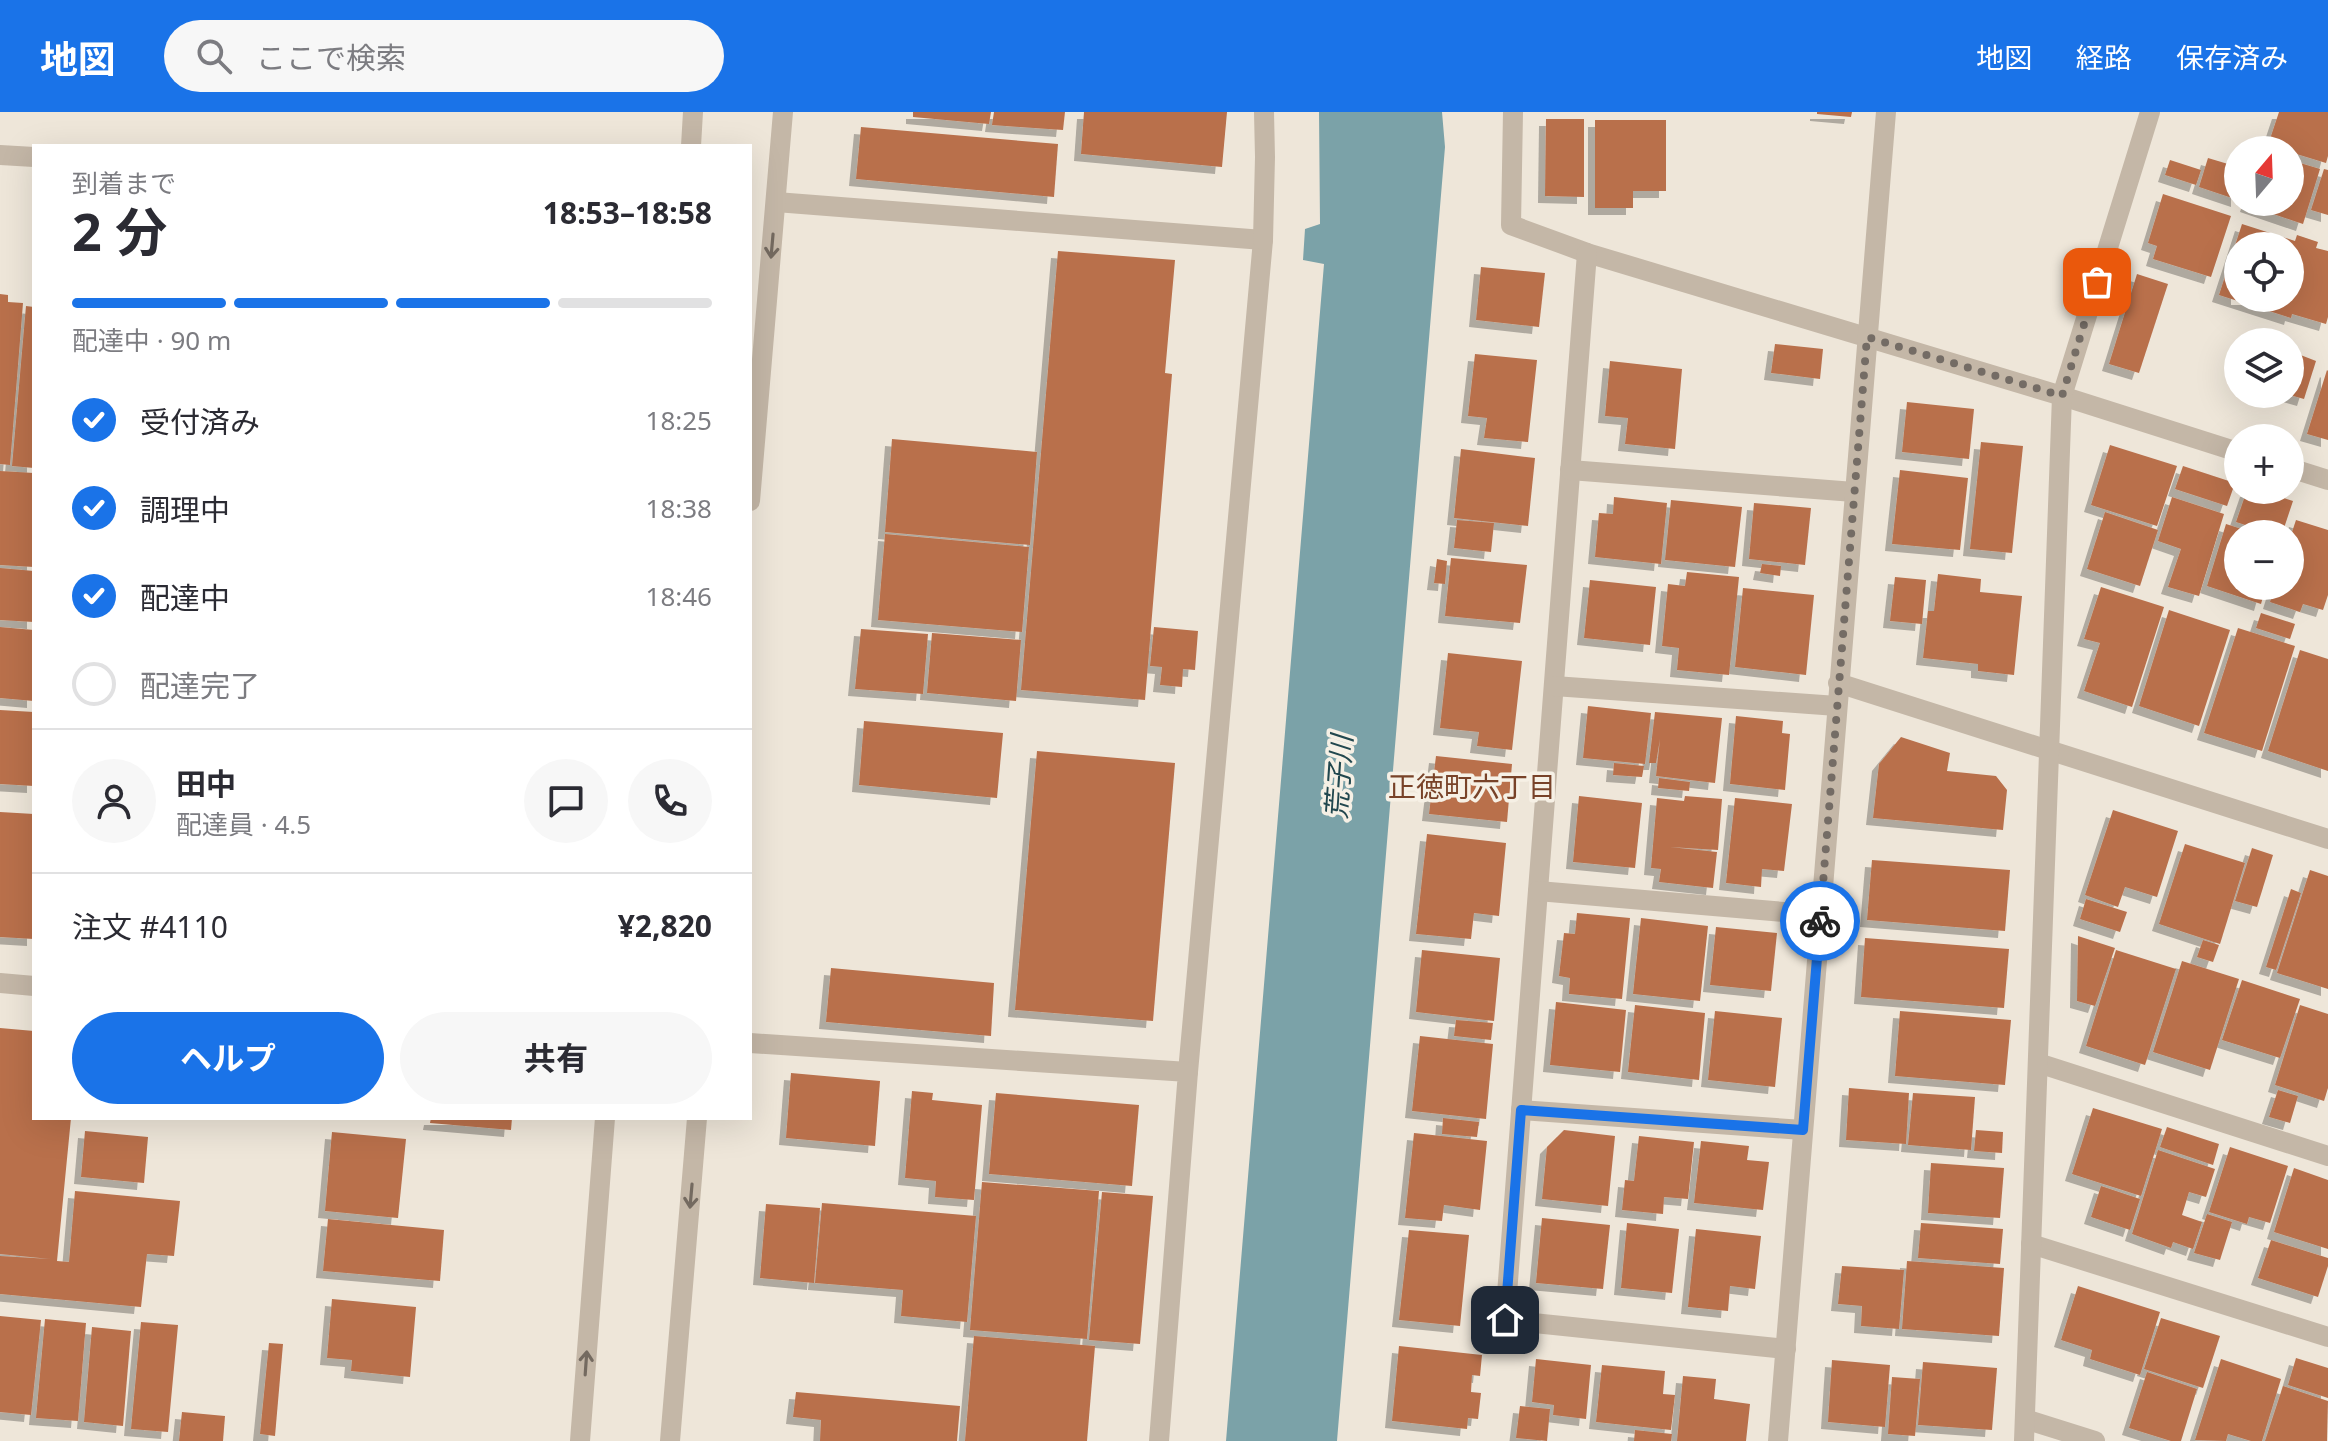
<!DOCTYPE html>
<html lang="ja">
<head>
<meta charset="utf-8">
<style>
  body { margin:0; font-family:"Noto Sans","Noto Sans JP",sans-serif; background:#f7f7f7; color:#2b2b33; height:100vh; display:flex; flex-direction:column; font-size:30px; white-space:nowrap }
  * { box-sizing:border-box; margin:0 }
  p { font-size:26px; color:#7c7c81 }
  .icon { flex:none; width:44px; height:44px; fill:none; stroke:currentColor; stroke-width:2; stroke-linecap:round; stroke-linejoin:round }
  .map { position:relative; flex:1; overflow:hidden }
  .drawer { position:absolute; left:32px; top:32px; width:720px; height:976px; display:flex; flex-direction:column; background:#fff; border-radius:0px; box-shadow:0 8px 32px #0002 }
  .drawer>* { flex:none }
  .needle { width:52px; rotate:19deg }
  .buttons { position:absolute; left:2224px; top:24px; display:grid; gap:16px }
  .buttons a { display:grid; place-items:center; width:80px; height:80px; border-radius:50%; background:#fff; box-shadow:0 8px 32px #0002; font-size:40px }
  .pin { position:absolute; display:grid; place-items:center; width:68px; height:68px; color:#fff; margin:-34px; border-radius:16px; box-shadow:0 4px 12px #0006 }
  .courier { position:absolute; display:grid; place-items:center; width:80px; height:80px; margin:-40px; border:6px solid #1a73e8; border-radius:50%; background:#fff; color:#222; box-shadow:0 2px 10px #0007 }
  .summary em { font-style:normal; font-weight:700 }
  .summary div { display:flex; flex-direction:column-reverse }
  .summary { display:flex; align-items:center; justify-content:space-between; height:136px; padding:0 40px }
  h1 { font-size:52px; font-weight:700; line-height:60px }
  .bar { display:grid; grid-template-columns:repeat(4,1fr); gap:12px 8px; align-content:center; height:96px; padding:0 40px }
  .bar i { height:10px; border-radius:6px; background:#e1e1e2 }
  .bar .on { background:#1a73e8 }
  .bar p { grid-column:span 4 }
  .line { display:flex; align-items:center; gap:20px; padding:0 40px; border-top:2px solid #e1e1e2 }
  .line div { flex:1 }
  .round { display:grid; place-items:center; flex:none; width:84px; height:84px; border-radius:42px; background:#f7f7f7 }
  ol { padding:0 40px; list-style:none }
  li { display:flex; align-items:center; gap:24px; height:88px }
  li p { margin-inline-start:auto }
  li .icon { padding:8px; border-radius:50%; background:#1a73e8; color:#fff; stroke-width:4 }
  li:last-child { color:#7c7c81 }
  li i { width:44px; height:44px; border:4px solid #e1e1e2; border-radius:50% }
  .button { display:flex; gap:16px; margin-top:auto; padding:16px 40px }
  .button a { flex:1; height:92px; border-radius:48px; background:#1a73e8; color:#fff; font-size:32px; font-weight:700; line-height:92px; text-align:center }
  .button a+a { background:#f7f7f7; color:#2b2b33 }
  header { display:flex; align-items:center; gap:48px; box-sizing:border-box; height:112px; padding:0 40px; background:#1a73e8; color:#fff }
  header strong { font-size:38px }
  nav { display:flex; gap:44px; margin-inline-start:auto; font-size:28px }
  .search { width:560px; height:72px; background:#f7f7f7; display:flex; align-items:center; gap:20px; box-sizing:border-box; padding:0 28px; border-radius:44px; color:#7c7c81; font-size:30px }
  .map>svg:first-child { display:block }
  .water { fill:#7ba2a8 }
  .building { fill:#b9704c; fill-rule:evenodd; filter:url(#shadow) }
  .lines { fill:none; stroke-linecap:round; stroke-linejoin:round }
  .minor { stroke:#c4b7a7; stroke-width:20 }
  .oneway { stroke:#746a60 }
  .done { stroke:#746c65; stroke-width:8; stroke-dasharray:0 14.4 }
  .route { stroke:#1a73e8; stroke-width:10 }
  .labels { text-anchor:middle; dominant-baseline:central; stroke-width:7; stroke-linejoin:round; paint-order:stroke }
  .water-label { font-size:28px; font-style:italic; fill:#21474e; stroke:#f6f0e5 }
  .neighbourhood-label { font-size:28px; fill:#784228; stroke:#f6f0e5 }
</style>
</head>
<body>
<header>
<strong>地図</strong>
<div class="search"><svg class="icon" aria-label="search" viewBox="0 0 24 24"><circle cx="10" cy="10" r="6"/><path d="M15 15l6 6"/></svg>ここで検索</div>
<nav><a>地図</a><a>経路</a><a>保存済み</a></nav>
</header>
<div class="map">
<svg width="2328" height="1329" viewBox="0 0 2328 1329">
  <defs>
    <filter id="shadow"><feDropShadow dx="-7" dy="7" stdDeviation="0" flood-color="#0004"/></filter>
  </defs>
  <rect width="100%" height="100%" fill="#eee6d9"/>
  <polygon class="water" points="1319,0 1442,0 1445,35 1337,1329 1226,1329 1324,152 1303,148 1305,117 1320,112"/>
  <g class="building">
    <polygon points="913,0 991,0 989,12 913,5"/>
    <polygon points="994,0 1065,0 1063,18 992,13"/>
    <polygon points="1084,0 1227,0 1222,55 1081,42"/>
    <polygon points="1817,0 1852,0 1851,5 1817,2"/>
    <polygon points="2279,0 2328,0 2328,44 2326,51 2290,40 2290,38 2268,33"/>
    <polygon points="1546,7 1584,7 1584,85 1545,84"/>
    <polygon points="1595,8 1666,8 1666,79 1633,79 1633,96 1595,96"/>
    <polygon points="861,15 1058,32 1054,85 856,67"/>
    <polygon points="2208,46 2238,55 2238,88 2199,75"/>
    <polygon points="2170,48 2201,58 2196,73 2165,63"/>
    <polygon points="2290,48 2320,57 2303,112 2247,93 2248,90 2290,90"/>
    <polygon points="2324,57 2328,58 2328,103 2311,98"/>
    <polygon points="2163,82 2231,104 2211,165 2153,147 2157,134 2148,131"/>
    <path d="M2242,112L2295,129L2297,123L2318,130L2316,136L2328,139V205L2326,212L2292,202L2291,206L2219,183ZM2238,134H2290V186H2238Z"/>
    <polygon points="1058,139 1175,148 1165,261 1172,262 1145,588 1021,578"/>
    <polygon points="1481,155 1545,161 1539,215 1476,208"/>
    <polygon points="2137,162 2168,172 2139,261 2109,252"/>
    <polygon points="0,182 8,183 8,190 23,191 10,353 0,352"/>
    <polygon points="26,194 34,195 34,356 12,354"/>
    <polygon points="1775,232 1823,237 1820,267 1771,261"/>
    <polygon points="1475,242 1537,248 1528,330 1484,326 1487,306 1468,304"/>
    <polygon points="2298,242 2316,249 2304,287 2290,283 2290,268"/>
    <polygon points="1610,249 1682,257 1675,337 1625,332 1628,306 1605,304"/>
    <polygon points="2327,258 2328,259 2328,328 2307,322"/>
    <polygon points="1907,290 1974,297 1969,347 1902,340"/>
    <polygon points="892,327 1037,340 1030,433 885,420"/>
    <polygon points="1981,330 2023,334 2012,441 1970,437"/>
    <polygon points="2110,333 2177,354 2157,414 2091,393"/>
    <polygon points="1461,337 1535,346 1528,414 1454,406"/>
    <polygon points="2183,354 2235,371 2227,394 2175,377"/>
    <polygon points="1900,358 1968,366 1960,438 1892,432"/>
    <polygon points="0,359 34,361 34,455 0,453"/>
    <polygon points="2247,378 2259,378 2293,389 2282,422 2273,422 2236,410"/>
    <polygon points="1614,385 1667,391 1661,452 1595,445 1599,401 1613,402"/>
    <polygon points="2172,385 2224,402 2199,484 2168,475 2181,437 2158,429"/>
    <polygon points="1671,388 1742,395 1735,455 1665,448"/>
    <polygon points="1754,391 1811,396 1805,453 1749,447"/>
    <polygon points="2105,400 2158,418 2140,474 2087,457"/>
    <polygon points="1457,408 1494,411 1491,440 1454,436"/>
    <polygon points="2296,408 2328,418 2328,483 2323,498 2303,492 2300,500 2270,490 2275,474 2290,474 2290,426"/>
    <polygon points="2226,412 2254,421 2238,422 2238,474 2266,474 2261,492 2207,474"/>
    <polygon points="885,422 1029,435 1022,520 878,508"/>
    <polygon points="1451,446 1527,453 1520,511 1445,504"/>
    <polygon points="1437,447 1447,449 1445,472 1434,471"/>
    <polygon points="1762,452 1781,454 1780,464 1760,461"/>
    <polygon points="0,456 34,459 34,510 0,508"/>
    <polygon points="1687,460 1739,465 1729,563 1677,558 1679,536 1662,534 1668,472 1685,474"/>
    <polygon points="1938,462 1981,467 1980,480 2022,484 2014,563 1978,559 1978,552 1923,546 1928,499 1934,499"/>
    <polygon points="1895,465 1926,468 1922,512 1890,509"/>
    <polygon points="1590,468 1656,475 1650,533 1584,526"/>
    <polygon points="2101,475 2164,495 2132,595 2084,579 2100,531 2084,527"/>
    <polygon points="1743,476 1814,483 1806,563 1735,555"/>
    <polygon points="2169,498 2230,518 2199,614 2139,594"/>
    <polygon points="2261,501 2295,512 2290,527 2256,516"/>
    <polygon points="0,515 34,518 34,589 0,586"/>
    <polygon points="1154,515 1198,519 1195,558 1183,557 1182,575 1160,573 1162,555 1150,554"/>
    <polygon points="2238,516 2295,534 2262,639 2204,621"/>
    <polygon points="861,517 928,522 923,582 855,577"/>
    <polygon points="932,521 1021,528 1016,589 927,581"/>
    <polygon points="2300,538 2328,547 2328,659 2268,639"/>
    <polygon points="1448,541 1522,549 1512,638 1477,634 1479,620 1440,616"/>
    <polygon points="1588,594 1651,601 1645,652 1583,646"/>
    <polygon points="0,598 34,600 34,674 0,672"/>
    <polygon points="1655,600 1722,606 1715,671 1656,664 1660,627 1656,651 1649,651"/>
    <polygon points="1736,604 1783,609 1782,621 1790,622 1785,678 1730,672"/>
    <polygon points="864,609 1003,621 997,686 859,673"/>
    <polygon points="1901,625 1950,641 1947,659 1996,664 2007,678 2003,718 1873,706 1879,652"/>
    <polygon points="1037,639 1175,651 1153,909 1015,898"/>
    <polygon points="1436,644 1512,652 1507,710 1429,702"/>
    <polygon points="1614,651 1644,654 1642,665 1613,663"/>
    <polygon points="1659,666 1690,670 1689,679 1658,676"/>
    <polygon points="1579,684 1642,691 1635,756 1573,750"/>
    <polygon points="1685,684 1722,687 1718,738 1670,735 1717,740 1713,776 1659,770 1661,757 1651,756 1657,686 1684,689"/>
    <polygon points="1735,686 1792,692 1784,759 1762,757 1761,775 1726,771"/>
    <polygon points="2113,698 2178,719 2157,785 2125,775 2118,795 2085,783"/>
    <polygon points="0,700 34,702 34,827 0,825"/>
    <polygon points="1427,722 1506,731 1499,804 1474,801 1471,827 1416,822"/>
    <polygon points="2185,732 2245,751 2220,832 2159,812"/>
    <polygon points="2252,736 2273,743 2257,795 2235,789"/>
    <polygon points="1872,748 2010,758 2005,819 1867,808"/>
    <polygon points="2310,758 2328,764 2328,877 2277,861"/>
    <polygon points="2291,777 2301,781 2276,858 2266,855"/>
    <polygon points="2086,787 2127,800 2120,820 2080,807"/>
    <polygon points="1577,801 1630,806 1622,887 1569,882 1570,866 1559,864 1564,821 1575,822"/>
    <polygon points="1641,806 1708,814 1700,889 1633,882"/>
    <polygon points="1716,815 1777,821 1771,879 1710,873"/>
    <polygon points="2078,824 2115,836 2095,894 2077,889"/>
    <polygon points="1865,826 2009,837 2004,896 1861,885"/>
    <polygon points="2203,828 2219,833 2213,850 2197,845"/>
    <polygon points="1422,838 1500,846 1494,909 1416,900"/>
    <polygon points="2116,838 2176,857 2145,953 2086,934"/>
    <polygon points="2182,849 2239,867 2210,958 2153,940"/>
    <polygon points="831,856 994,871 991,924 826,910"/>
    <polygon points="2242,868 2300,887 2280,946 2222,928"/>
    <polygon points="1556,890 1626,898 1620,960 1550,953"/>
    <polygon points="1635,893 1705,901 1699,968 1628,960"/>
    <polygon points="2300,893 2328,902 2328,976 2324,989 2275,973"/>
    <polygon points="1715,899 1782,906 1775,975 1708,968"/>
    <polygon points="1900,899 2011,908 2005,973 1895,964"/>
    <polygon points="1456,908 1493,911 1491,928 1454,924"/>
    <polygon points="0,916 34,919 34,1006 71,1006 57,1149 69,1150 75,1079 180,1089 174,1144 147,1142 141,1195 0,1182 0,1144 50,1147 0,1142"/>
    <polygon points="1420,924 1493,932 1486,1007 1412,999"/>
    <polygon points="791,961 880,969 875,1034 786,1026"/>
    <polygon points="1849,976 1909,981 1906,1032 1846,1028"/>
    <polygon points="2278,978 2298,984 2290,1011 2269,1005"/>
    <polygon points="912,979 933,981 932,988 982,993 974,1088 935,1085 936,1069 905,1066"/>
    <polygon points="996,981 1139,993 1132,1074 989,1062"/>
    <polygon points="1913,981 1975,985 1971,1038 1908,1033"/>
    <polygon points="2093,996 2162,1017 2141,1084 2072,1062"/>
    <polygon points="431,1006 512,1006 511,1018 430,1011"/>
    <polygon points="1443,1006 1479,1010 1477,1025 1442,1022"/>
    <polygon points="2167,1015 2219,1032 2213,1053 2160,1035"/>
    <polygon points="1564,1018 1615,1024 1608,1094 1542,1087 1547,1035"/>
    <polygon points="1976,1018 2003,1020 2002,1041 1974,1039"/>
    <polygon points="85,1019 148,1025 144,1071 81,1065"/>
    <polygon points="332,1020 406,1027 398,1106 325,1099"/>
    <polygon points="1414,1021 1487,1029 1480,1098 1444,1093 1442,1109 1405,1106"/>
    <polygon points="1639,1024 1694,1030 1688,1087 1664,1085 1663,1102 1622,1098 1625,1068 1634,1069"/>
    <polygon points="1701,1029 1749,1034 1747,1048 1769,1050 1763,1098 1694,1091"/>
    <polygon points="2230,1035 2288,1054 2270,1111 2249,1105 2247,1112 2209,1100"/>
    <polygon points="2158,1038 2215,1057 2206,1085 2189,1080 2182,1103 2202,1110 2193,1137 2173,1130 2171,1136 2132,1122"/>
    <polygon points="1931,1051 2004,1056 2000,1106 1928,1101"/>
    <polygon points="2294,1056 2328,1068 2328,1137 2274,1120"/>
    <polygon points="982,1070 1099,1079 1087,1227 970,1218"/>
    <polygon points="2101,1074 2140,1087 2130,1118 2091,1105"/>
    <polygon points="1102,1080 1153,1084 1140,1232 1089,1228"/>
    <polygon points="822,1091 976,1104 967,1210 901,1204 903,1178 815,1171"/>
    <polygon points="766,1092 820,1096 814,1171 760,1166"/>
    <polygon points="2207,1102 2232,1110 2220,1148 2194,1141"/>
    <polygon points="1542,1106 1610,1113 1603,1177 1536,1171"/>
    <polygon points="328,1107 444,1118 440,1169 323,1159"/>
    <polygon points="1627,1111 1679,1117 1672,1181 1621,1176"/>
    <polygon points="1921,1111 2003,1117 2000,1152 1918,1146"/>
    <polygon points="1696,1117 1761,1124 1755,1177 1730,1174 1728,1199 1688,1195"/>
    <polygon points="1409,1118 1469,1123 1460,1214 1399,1208"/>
    <polygon points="2271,1128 2328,1146 2328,1154 2318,1185 2258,1166"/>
    <polygon points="1907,1149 2004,1156 1999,1224 1902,1217"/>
    <polygon points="1842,1154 1904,1158 1899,1217 1861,1214 1862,1194 1838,1192"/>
    <polygon points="2078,1174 2160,1200 2140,1263 2090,1247 2092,1238 2061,1228"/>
    <polygon points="332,1187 416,1195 410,1265 351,1259 352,1248 327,1246"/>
    <polygon points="0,1204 41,1208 31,1303 0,1300"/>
    <polygon points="2161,1206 2220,1224 2203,1276 2144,1257"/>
    <polygon points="45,1207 86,1211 78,1309 36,1306"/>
    <polygon points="141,1210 178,1213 168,1320 131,1317"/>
    <polygon points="92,1215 131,1219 123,1314 84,1310"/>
    <polygon points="974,1224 1095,1234 1087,1329 965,1329"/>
    <polygon points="269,1231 283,1232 275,1324 260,1322"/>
    <polygon points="1399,1234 1482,1243 1480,1264 1472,1263 1471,1280 1481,1281 1478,1307 1468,1306 1467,1317 1392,1309"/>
    <polygon points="2296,1246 2328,1256 2328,1286 2288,1273"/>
    <polygon points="1536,1247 1591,1253 1586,1307 1553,1303 1554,1293 1532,1290"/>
    <polygon points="2221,1247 2281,1267 2262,1329 2251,1329 2228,1322 2226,1329 2195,1328"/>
    <polygon points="1832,1248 1890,1253 1885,1315 1828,1310"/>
    <polygon points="1923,1250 1997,1256 1992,1318 1918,1313"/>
    <polygon points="1602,1253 1665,1259 1663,1282 1675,1283 1671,1318 1596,1310"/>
    <polygon points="2147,1260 2197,1277 2181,1329 2171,1329 2129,1316"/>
    <polygon points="1683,1264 1716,1267 1714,1287 1750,1292 1746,1329 1677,1329"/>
    <polygon points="1892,1265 1920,1267 1915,1324 1888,1322"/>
    <polygon points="2283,1274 2328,1289 2327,1329 2265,1329"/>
    <polygon points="796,1280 960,1294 957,1329 820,1329 821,1308 793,1305"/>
    <polygon points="1520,1294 1550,1297 1547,1329 1516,1326"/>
    <polygon points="182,1300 225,1304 223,1329 179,1329"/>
    <polygon points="1635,1318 1672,1322 1671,1329 1634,1329"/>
  </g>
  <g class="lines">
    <g class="minor">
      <polyline points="1513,0 1511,113 1587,141 2062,284 2238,340"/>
      <polyline points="691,34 693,0"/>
      <polyline points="0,43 34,45"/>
      <polyline points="776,90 1263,128 1188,960"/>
      <polyline points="1263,128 1265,45 1264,0"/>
      <polyline points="1587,141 1505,1208 1786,1237"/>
      <polyline points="2290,356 2328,368"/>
      <polyline points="1570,358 1854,380"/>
      <polyline points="750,389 783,0"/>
      <polyline points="1838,571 2328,727"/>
      <polyline points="1554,574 1837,594"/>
      <polyline points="1538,779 1820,803"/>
      <polyline points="0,871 34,874"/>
      <polyline points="750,931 1188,960 1159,1329"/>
      <polyline points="2038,951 2328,1044"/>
      <polyline points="1521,998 1803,1018"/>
      <polyline points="2031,1132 2328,1225"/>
      <polyline points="2025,1307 2095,1329"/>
      <polyline points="580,1329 605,1006"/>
      <polyline points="670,1329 697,1006"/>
      <polyline points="1778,1329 1886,0"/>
      <polyline points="2024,1329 2062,284 2150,0"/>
    </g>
  </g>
  <defs><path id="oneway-shaft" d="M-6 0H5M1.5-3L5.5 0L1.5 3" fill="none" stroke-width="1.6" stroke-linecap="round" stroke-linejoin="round" transform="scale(2)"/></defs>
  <g class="oneway">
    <use href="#oneway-shaft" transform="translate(772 134) rotate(95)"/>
    <use href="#oneway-shaft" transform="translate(691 1084) rotate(95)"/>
    <use href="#oneway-shaft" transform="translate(586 1251) rotate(-86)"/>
  </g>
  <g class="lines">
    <polyline class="done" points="1820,809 1867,225 2062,284 2097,170"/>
    <polyline class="route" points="1505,1208 1521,998 1803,1018 1820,809"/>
  </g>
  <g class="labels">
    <g class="water-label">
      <text transform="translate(1338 665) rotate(-86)">荒子川</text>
    </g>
    <g class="neighbourhood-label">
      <text x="1472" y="674">正徳町六丁目</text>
    </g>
  </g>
</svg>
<div class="buttons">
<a><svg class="needle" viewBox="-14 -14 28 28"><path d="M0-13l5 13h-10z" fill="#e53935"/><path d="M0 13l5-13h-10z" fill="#7c7c81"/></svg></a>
<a><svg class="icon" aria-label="locate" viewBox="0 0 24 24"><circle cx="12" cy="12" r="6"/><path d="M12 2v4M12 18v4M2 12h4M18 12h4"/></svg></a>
<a><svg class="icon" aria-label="layers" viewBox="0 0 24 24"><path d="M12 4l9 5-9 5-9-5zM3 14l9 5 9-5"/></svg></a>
<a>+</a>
<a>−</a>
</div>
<div class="pin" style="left:2097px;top:170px;background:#ea580c"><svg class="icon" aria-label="bag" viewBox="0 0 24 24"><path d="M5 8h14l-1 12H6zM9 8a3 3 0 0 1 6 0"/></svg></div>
<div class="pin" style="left:1505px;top:1208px;background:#1f2937"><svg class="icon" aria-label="home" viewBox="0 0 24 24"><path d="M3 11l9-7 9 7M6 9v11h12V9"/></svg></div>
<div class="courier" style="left:1820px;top:809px"><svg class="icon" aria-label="bike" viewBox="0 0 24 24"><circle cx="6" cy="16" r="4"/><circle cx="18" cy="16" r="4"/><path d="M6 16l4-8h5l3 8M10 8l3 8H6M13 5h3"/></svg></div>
<section class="drawer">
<div class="summary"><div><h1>2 分</h1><p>到着まで</p></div><em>18:53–18:58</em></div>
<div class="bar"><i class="on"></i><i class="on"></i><i class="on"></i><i></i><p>配達中 · 90 m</p></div>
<ol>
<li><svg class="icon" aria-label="check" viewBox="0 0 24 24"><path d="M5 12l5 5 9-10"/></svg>受付済み<p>18:25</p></li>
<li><svg class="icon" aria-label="check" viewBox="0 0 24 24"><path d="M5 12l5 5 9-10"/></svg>調理中<p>18:38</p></li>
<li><svg class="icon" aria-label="check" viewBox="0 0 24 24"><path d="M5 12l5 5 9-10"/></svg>配達中<p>18:46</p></li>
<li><i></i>配達完了</li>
</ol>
<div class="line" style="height:144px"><a class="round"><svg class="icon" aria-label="person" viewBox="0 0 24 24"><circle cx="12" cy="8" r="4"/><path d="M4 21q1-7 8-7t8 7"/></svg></a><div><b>田中</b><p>配達員 · 4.5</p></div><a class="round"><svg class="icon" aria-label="chat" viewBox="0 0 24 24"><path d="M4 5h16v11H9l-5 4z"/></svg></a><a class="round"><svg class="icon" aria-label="phone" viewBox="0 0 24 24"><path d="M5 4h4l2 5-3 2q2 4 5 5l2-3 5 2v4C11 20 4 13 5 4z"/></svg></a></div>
<div class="line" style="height:104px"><div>注文 #4110</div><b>¥2,820</b></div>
<div class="button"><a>ヘルプ</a><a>共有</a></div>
</section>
</div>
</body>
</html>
